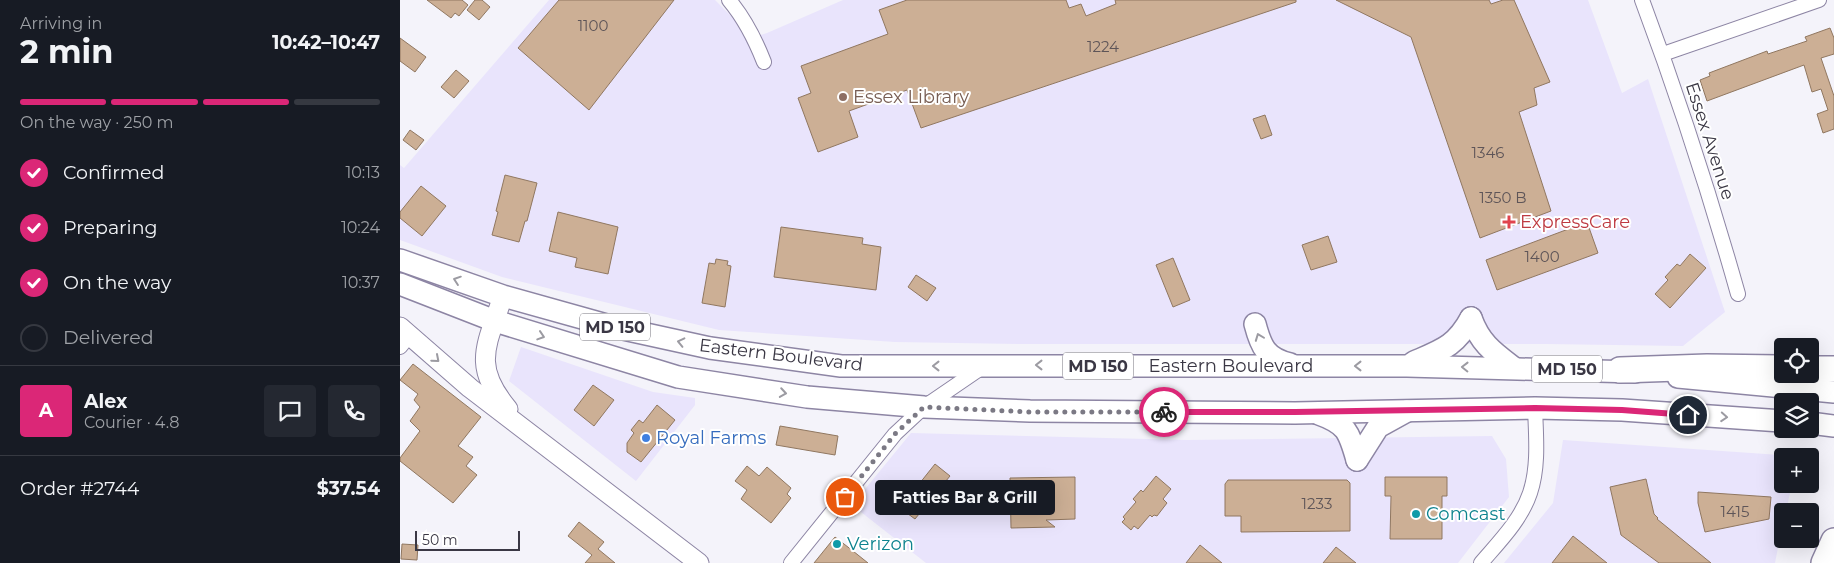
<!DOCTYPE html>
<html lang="en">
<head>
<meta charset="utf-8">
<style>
  body { margin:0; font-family:Montserrat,sans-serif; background:#242831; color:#f1f3f6; height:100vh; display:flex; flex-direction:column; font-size:19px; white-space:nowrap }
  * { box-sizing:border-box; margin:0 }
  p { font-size:16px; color:#9ea1a6 }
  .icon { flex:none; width:28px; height:28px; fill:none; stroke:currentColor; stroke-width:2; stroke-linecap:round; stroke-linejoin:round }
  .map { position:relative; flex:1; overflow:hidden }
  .side { display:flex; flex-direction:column; background:#171b24; width:400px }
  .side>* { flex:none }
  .tools { position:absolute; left:1374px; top:338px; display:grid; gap:10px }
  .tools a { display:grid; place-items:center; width:45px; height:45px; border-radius:5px; background:#171b24; box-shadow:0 5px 20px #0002; font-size:25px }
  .scale { position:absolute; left:15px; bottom:12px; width:105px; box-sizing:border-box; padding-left:5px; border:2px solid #3a3744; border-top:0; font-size:14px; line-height:18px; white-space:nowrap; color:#3a3744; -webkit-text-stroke:4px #fff; paint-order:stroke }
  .pin { position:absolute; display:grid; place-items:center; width:42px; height:42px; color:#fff; margin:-21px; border:2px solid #fff; border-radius:50%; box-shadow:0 1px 5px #0007 }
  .courier { position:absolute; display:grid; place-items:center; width:50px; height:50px; margin:-25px; border:4px solid #db2777; border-radius:50%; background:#fff; color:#222; box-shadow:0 1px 6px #0007 }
  .bubble { position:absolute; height:35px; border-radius:5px; background:#171b24; box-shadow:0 5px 20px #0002; font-size:16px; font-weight:700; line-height:35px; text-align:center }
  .summary em { font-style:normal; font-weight:700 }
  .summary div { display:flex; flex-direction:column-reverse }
  .summary { display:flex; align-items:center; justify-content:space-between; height:85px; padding:0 20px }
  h1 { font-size:32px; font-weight:700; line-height:38px }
  .bar { display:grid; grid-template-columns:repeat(4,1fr); gap:8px 5px; align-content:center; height:60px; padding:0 20px }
  .bar i { height:6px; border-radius:4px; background:#363941 }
  .bar .current { background:#db2777 }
  .bar p { grid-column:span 4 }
  .line { display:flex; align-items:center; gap:12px; padding:0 20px; border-top:1px solid #363941 }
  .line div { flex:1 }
  .round { display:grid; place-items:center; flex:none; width:52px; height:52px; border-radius:5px; background:#242831 }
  ol { padding:0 20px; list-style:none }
  li { display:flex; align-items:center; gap:15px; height:55px }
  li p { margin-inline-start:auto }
  li .icon { padding:5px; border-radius:50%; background:#db2777; color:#fff; stroke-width:4 }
  li:last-child { color:#9ea1a6 }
  li i { width:28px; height:28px; border:2px solid #363941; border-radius:50% }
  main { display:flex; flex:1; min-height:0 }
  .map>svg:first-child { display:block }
  .built { fill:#e9e4fc }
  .building { fill:#ccaf95; stroke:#907760 }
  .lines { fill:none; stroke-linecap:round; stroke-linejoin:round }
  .street-casing { stroke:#8d85a4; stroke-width:16 }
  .secondary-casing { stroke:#8d85a4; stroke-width:21 }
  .primary-casing { stroke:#8d85a4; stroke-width:24 }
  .highway-casing { stroke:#8d85a4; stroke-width:28 }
  .street { stroke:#fff; stroke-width:14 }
  .secondary { stroke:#fff; stroke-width:19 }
  .primary { stroke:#fff; stroke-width:21 }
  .highway { stroke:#fff; stroke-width:25 }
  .oneway { stroke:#9c9ba2 }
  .done { stroke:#7b7984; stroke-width:5; stroke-dasharray:0 9 }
  .route { stroke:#db2777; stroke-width:6 }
  .education-dot { fill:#8d6e63; stroke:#fff; stroke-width:2 }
  .health-dot { fill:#e0444e; stroke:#fff; stroke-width:2 }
  .shop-dot { fill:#3f7fe0; stroke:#fff; stroke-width:2 }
  .culture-dot { fill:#0f9aa8; stroke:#fff; stroke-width:2 }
  .labels { text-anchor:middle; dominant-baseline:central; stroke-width:4; stroke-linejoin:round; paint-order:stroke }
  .number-label { font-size:15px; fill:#5e5558 }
  .shield { fill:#fff; stroke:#75737c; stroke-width:1 }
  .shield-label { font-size:16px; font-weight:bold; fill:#3a3744 }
  .education-label { font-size:18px; fill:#785e54; stroke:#fff; text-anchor:start }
  .street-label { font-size:18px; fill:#3a3744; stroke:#fff }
  .health-label { font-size:18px; fill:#be3a42; stroke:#fff; text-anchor:start }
  .shop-label { font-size:18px; fill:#366cbe; stroke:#fff; text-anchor:start }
  .culture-label { font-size:18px; fill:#0d838f; stroke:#fff; text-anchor:start }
</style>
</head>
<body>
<main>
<section class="side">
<div class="summary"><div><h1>2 min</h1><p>Arriving in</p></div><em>10:42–10:47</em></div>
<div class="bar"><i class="current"></i><i class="current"></i><i class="current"></i><i></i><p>On the way · 250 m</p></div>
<ol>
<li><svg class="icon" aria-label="check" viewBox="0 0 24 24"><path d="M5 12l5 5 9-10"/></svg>Confirmed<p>10:13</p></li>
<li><svg class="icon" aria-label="check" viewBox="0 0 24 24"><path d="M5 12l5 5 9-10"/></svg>Preparing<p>10:24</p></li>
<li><svg class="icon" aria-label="check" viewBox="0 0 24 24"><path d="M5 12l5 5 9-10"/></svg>On the way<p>10:37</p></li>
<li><i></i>Delivered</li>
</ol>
<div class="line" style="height:90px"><b class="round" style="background:#db2777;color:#fff">A</b><div><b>Alex</b><p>Courier · 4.8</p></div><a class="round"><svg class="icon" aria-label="chat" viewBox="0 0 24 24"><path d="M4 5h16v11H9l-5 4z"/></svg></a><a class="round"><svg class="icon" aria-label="phone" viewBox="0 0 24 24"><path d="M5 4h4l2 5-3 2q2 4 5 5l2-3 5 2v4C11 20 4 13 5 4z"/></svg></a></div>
<div class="line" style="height:65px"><div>Order #2744</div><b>$37.54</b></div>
</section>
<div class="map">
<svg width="1434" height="563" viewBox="0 0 1434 563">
  <rect width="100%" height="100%" fill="#f4f3fa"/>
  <g class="built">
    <polygon points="149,0 315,0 333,18 347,39 367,33 443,0 1188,0 1222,93 1248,79 1325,312 1283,346 1146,344 619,344 495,342 319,330 102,277 0,240 0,165 4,168"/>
    <polygon points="121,347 253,392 295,398 295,405 236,481 109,381"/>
    <polygon points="511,433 787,440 1092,436 1106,459 1109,497 1058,563 526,563 452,505"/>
    <polygon points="1163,440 1393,456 1382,456 1382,484 1392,484 1386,511 1382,511 1382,527 1375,563 1104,563 1153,503"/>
  </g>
  <g class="building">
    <polygon points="27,0 62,0 68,5 59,16 55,13 51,18"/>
    <polygon points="75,0 82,0 90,7 79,20 67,10"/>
    <polygon points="159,0 274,0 189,110 118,48"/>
    <polygon points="507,0 666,0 669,8 681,4 686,16 716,4 715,0 896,0 896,2 521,128 507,90 449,111 458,137 418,152 398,98 411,93 401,66 488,34 479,10"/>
    <polygon points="936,0 1089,0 1091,4 1103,0 1114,0 1150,82 1134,88 1137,105 1119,112 1151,211 1080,238 1011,37"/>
    <polygon points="1430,28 1434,38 1434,54 1421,58 1434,96 1434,129 1423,133 1417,114 1428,110 1421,89 1412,92 1404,65 1307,101 1300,80 1310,76 1309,73 1367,51 1368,54 1407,41 1405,37"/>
    <polygon points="0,38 26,57 15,72 0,61"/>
    <polygon points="56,70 69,81 54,98 41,87"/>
    <polygon points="865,115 872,135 861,139 853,119"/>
    <polygon points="10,130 24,140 16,150 3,140"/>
    <polygon points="105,175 137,183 127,221 125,221 119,242 92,235 98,212 96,211"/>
    <polygon points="21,186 46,206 22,236 0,218 0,212"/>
    <polygon points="158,212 218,227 208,274 175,267 177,258 149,251"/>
    <polygon points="1187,222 1198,253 1097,290 1086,260"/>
    <polygon points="381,227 463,238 462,244 481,247 476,290 374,277"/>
    <polygon points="928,236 937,262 911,270 902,245"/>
    <polygon points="1290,254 1306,268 1270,308 1255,294 1268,280 1265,277 1277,264 1280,266"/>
    <polygon points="773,258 790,300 773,307 756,265"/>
    <polygon points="316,259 328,261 327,265 331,266 325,307 302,303 309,263 315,264"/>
    <polygon points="516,275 536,288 527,301 508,287"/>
    <polygon points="13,364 81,417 58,446 73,457 66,466 77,475 53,503 0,461 0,458 20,431 10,421 20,407 14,400 18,394 0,380"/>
    <polygon points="193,385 214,400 194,426 174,410"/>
    <polygon points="257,405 275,420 241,462 227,452 227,443 234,433 231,430 239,420 243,423"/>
    <polygon points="380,426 438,436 435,455 376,445"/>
    <polygon points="535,464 550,476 515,519 500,508"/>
    <polygon points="347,466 359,476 367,467 391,488 387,494 391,498 371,523 341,499 347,490 335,481"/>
    <polygon points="756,476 771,489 763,499 767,503 757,516 754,515 752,517 750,515 738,529 734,526 731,530 722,522 725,519 723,517 736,502 733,499 741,490 743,492"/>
    <polygon points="675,477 675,519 646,520 655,527 611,528 610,478"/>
    <polygon points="985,477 1047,477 1047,496 1042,496 1042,539 990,539 991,496 985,496"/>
    <polygon points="1246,479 1254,514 1258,518 1257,519 1311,563 1259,563 1221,535 1210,487"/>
    <polygon points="828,480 947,480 950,483 950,531 841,532 841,516 825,516 825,484"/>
    <polygon points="1298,492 1371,497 1369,519 1305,532 1298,503"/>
    <polygon points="179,522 204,542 198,549 215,563 185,563 192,555 168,536"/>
    <polygon points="1173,536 1207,563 1152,563"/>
    <polygon points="435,537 453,551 468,563 414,563"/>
    <polygon points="2,544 18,545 17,560 1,559"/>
    <polygon points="800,545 822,563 786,563"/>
    <polygon points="936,547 956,563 923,563"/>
  </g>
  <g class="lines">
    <defs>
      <g id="street">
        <path d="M329,0C345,19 355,39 364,62"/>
        <path d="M1242,0C1278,96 1310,195 1338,294"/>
        <polyline points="1263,54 1419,0"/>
        <polyline points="0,347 9,336"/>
        <polyline points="391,563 495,434 524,407 584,366"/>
        <path d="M1081,563C1099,542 1121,520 1130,493C1139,466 1136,436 1135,408"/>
      </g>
      <g id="secondary">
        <path d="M103,296C87,345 71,365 108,409"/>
        <polyline points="0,327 70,388 299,563"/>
      </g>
      <g id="primary">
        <polyline points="0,260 103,296 214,327 310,348 441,366 1007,366 1235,372"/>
        <polyline points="0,284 95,321 278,377 407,397 524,407 630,411 895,413 1135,408 1222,410 1382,421"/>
        <path d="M1071,318C1080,343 1093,352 1114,368"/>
        <path d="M855,324C861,347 866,358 890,364"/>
        <path d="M1014,362C1042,350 1056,346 1071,318"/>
        <polyline points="1278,377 1434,392"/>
        <path d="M919,414C947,424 949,432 957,460"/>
        <polyline points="1410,423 1434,426"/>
        <polyline points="957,460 978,427 1007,411"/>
      </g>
      <g id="highway">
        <polyline points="1410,369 1434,369"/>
        <polyline points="1220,370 1307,367 1382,368"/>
        <polyline points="1424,563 1434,541"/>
      </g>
    </defs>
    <use href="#street" class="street-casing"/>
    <use href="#secondary" class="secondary-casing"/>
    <use href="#primary" class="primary-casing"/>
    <use href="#highway" class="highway-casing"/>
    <use href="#street" class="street"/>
    <use href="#secondary" class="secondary"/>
    <use href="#primary" class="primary"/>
    <use href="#highway" class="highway"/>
  </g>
  <defs><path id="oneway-chevron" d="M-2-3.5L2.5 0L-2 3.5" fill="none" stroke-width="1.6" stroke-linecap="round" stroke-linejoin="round" transform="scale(1.25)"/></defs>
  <g class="oneway">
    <use href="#oneway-chevron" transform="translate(57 280) rotate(-161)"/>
    <use href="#oneway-chevron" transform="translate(141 336) rotate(18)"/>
    <use href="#oneway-chevron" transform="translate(859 337) rotate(-111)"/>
    <use href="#oneway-chevron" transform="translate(281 342) rotate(-167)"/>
    <use href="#oneway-chevron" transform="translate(36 359) rotate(41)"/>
    <use href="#oneway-chevron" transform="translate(639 365) rotate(-180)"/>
    <use href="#oneway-chevron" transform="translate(536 366) rotate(180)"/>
    <use href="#oneway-chevron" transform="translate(958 366) rotate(-180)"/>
    <use href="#oneway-chevron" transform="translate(1065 367) rotate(-179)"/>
    <use href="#oneway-chevron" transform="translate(383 393) rotate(9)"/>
    <use href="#oneway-chevron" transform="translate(1324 417) rotate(4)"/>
  </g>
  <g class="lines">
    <polyline class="done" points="445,497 495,434 524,407 630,412 764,412"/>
    <polyline class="route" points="764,412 895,412 1135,408 1222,410 1288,415"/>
  </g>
  <circle class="education-dot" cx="443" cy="97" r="5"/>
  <path class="health-dot" d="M1106.5 214.5h5v5h5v5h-5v5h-5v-5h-5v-5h5z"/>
  <circle class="shop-dot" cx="246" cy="438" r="5"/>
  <g class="culture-dot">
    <circle cx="1016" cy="514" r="5"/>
    <circle cx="437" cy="544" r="5"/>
  </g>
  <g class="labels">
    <g class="number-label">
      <text x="193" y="25">1100</text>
      <text x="703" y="46">1224</text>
      <text x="1088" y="152">1346</text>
      <text x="1103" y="197">1350 B</text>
      <text x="1142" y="256">1400</text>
      <text x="917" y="503">1233</text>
      <text x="1335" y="511">1415</text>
    </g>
    <g class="shield">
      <rect x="180" y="313.5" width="70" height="27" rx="4"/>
      <rect x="663" y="352.5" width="70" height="27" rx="4"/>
      <rect x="1132" y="355.5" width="70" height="27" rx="4"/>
    </g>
    <g class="shield-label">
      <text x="215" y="327">MD 150</text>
      <text x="698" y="366">MD 150</text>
      <text x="1167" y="369">MD 150</text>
    </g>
    <g class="education-label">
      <text x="453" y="97">Essex Library</text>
    </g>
    <g class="street-label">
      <text transform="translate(1310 141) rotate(72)">Essex Avenue</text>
      <text transform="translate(381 355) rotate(7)">Eastern Boulevard</text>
      <text x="831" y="366">Eastern Boulevard</text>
    </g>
    <g class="health-label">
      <text x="1120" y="222">ExpressCare</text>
    </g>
    <g class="shop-label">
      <text x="256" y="438">Royal Farms</text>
    </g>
    <g class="culture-label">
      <text x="1026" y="514">Comcast</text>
      <text x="447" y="544">Verizon</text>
    </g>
  </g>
</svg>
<div class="tools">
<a><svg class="icon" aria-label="locate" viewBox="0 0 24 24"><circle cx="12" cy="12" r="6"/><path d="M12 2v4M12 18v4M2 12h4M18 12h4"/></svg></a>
<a><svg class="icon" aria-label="layers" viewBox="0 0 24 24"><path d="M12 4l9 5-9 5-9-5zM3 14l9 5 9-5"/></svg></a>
<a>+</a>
<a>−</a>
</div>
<div class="scale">50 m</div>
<div class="pin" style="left:445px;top:497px;background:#ea580c"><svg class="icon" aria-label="bag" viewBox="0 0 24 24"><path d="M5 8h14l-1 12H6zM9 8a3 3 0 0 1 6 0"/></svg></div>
<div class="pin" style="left:1288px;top:415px;background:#1f2937"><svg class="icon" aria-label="home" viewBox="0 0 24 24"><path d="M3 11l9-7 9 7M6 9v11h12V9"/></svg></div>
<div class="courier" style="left:764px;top:412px"><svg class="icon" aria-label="bike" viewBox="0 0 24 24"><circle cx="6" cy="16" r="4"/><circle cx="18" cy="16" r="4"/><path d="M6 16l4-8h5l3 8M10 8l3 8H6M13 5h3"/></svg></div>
<div class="bubble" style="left:475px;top:480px;width:180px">Fatties Bar &amp; Grill</div>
</div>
</main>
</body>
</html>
